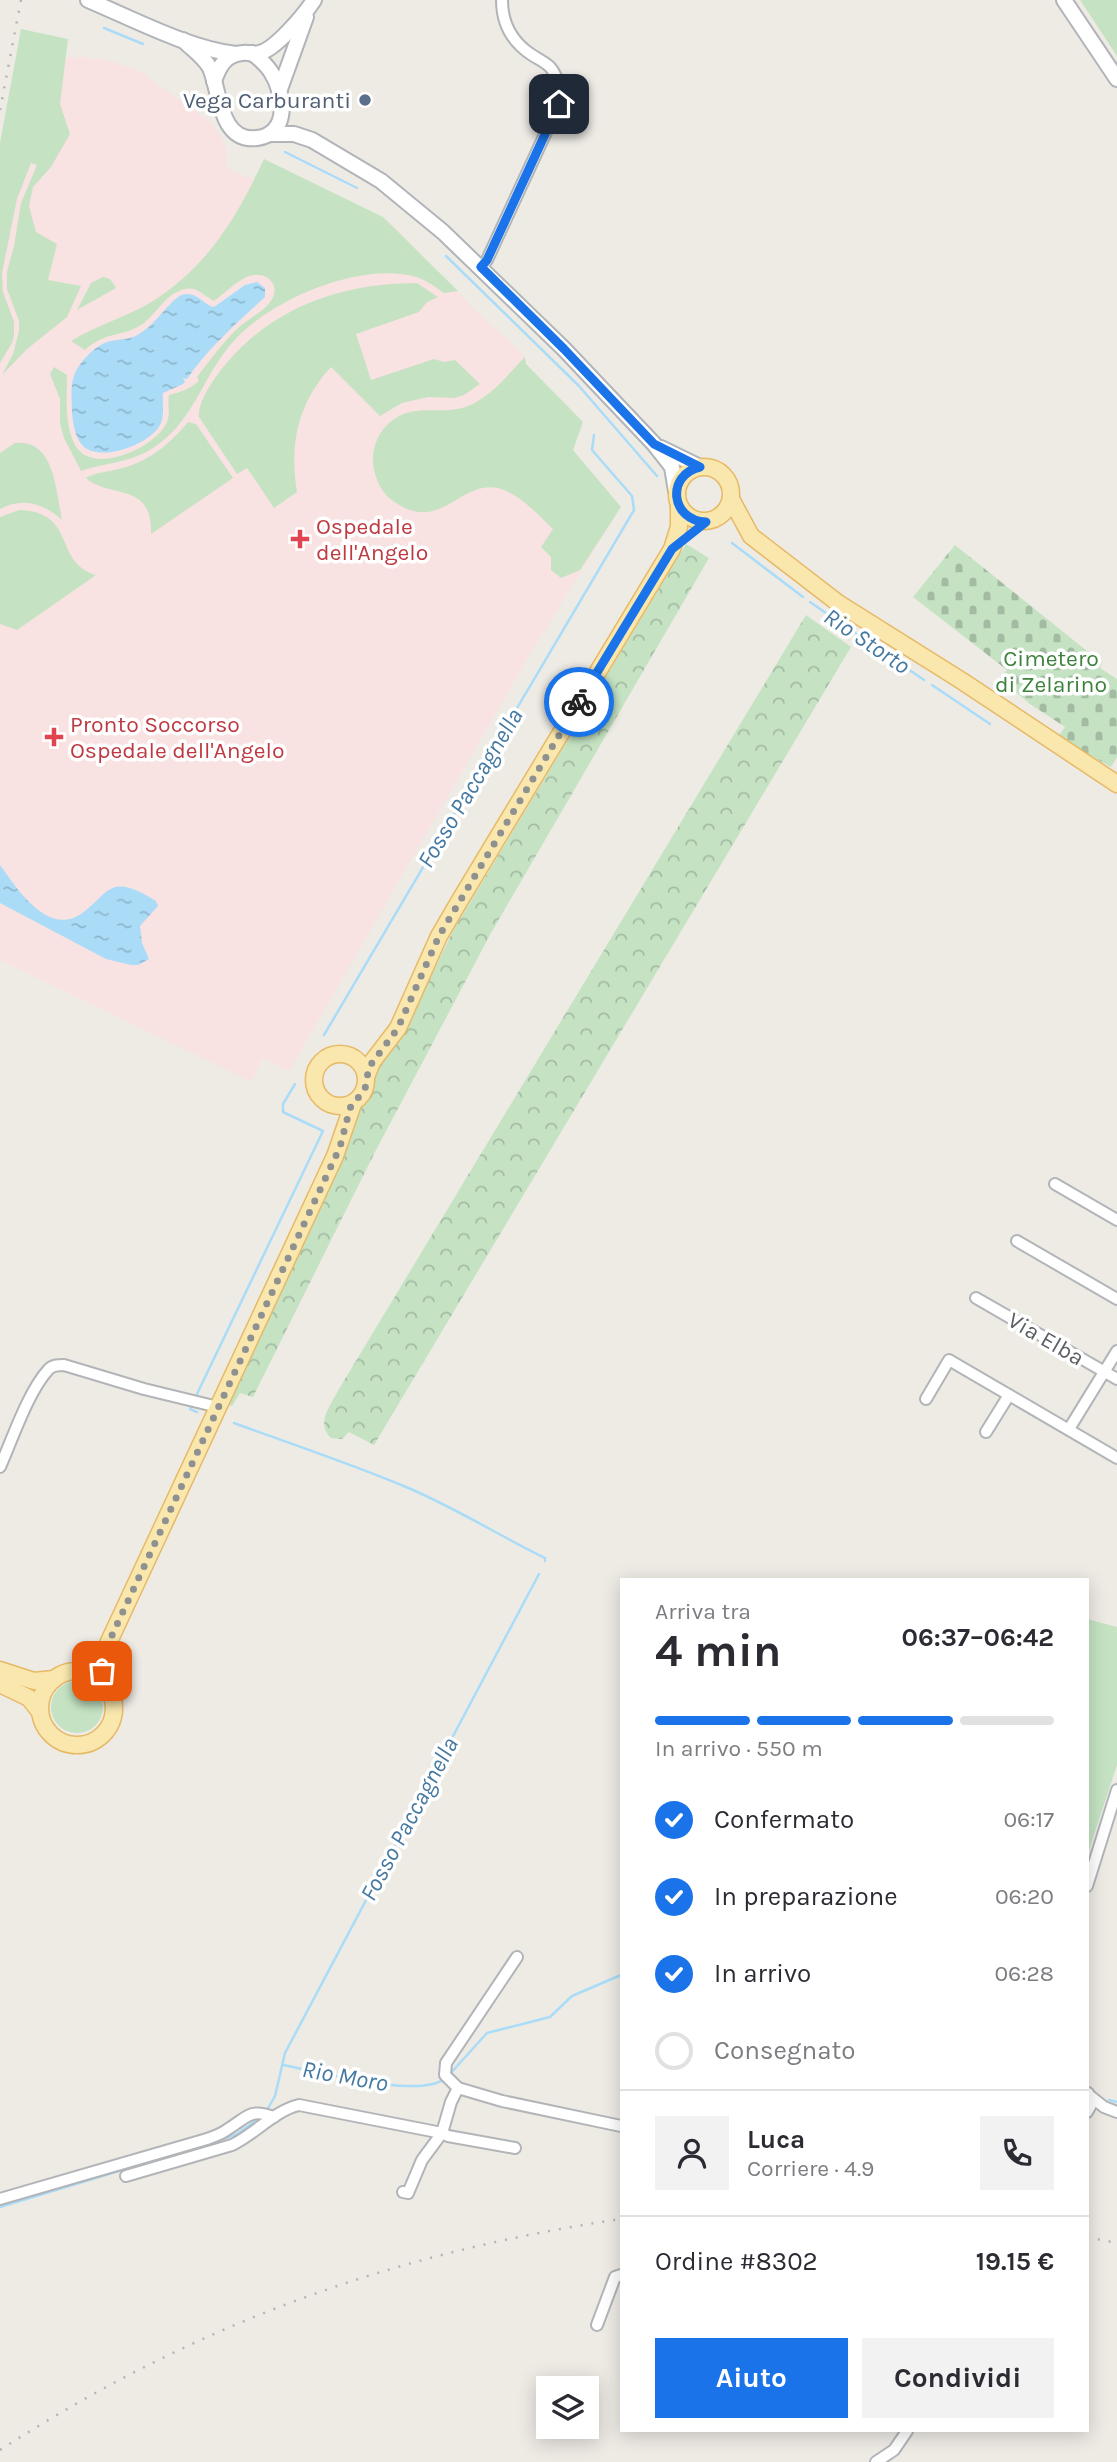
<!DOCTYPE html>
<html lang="it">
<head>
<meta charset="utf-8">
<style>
  body { margin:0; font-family:Karla,sans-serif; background:#f2f2f3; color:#2b2b33; height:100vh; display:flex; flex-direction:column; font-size:26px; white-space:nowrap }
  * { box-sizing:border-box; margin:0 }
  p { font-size:23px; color:#7c7c81 }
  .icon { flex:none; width:38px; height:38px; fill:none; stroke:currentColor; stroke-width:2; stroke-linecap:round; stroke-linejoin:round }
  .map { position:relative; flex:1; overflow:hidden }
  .drawer { position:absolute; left:620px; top:1578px; width:469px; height:854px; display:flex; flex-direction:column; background:#fff; border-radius:0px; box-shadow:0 4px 18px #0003 }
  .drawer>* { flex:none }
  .buttons { position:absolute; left:536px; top:2376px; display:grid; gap:14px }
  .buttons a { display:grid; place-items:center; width:63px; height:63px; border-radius:0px; background:#fff; box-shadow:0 4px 18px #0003; font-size:35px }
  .pin { position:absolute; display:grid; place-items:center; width:60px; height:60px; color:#fff; margin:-30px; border-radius:14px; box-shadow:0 4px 10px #0006 }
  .courier { position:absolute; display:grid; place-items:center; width:70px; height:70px; margin:-35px; border:5px solid #1a73e8; border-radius:50%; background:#fff; color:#222; box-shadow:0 2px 9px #0007 }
  .summary em { font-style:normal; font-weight:700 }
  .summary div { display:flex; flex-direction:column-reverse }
  .summary { display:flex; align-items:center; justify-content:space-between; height:119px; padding:0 35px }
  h1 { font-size:46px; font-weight:700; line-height:52px }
  .bar { display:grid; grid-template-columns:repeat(4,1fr); gap:10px 7px; align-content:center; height:84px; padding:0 35px }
  .bar i { height:9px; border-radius:5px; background:#e1e1e2 }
  .bar .active { background:#1a73e8 }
  .bar p { grid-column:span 4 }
  .line { display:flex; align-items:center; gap:18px; padding:0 35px; border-top:2px solid #e1e1e2 }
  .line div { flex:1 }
  .round { display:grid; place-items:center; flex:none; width:74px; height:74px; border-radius:0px; background:#f2f2f3 }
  ol { padding:0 35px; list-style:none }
  li { display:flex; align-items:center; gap:21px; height:77px }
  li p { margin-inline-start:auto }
  li .icon { padding:7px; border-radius:50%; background:#1a73e8; color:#fff; stroke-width:4 }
  li:last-child { color:#7c7c81 }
  li i { width:38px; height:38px; border:4px solid #e1e1e2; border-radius:50% }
  .action { display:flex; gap:14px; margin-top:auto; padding:14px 35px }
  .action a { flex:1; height:80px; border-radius:0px; background:#1a73e8; color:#fff; font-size:28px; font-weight:700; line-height:80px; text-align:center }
  .action a+a { background:#f2f2f3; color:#2b2b33 }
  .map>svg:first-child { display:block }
  .medical { fill:#f9e2e2 }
  .green { fill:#c5e3c3 }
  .forest { fill:url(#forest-crowns) }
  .cemetery { fill:url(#cemetery-stones) }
  .water { fill:url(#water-ripples) }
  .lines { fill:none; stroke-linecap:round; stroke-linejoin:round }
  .stream { stroke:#aadcf8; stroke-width:2.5 }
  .street-casing { stroke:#b2b5b8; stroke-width:14 }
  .secondary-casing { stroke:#b1b4b8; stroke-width:18 }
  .primary-casing { stroke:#e7b965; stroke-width:19 }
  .street { stroke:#fff; stroke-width:10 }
  .secondary { stroke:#fff; stroke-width:14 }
  .primary { stroke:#f9e7ae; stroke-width:16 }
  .rail { stroke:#b3b4b4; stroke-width:2.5; stroke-dasharray:2 9; stroke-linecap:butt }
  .done { stroke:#8f9191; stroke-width:7; stroke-dasharray:0 12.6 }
  .route { stroke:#1a73e8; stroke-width:9 }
  .service-dot { fill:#5c6f8a; stroke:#fff; stroke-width:2.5 }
  .health-dot { fill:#e0444e; stroke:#fff; stroke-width:2.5 }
  .labels { text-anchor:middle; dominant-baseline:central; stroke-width:7; stroke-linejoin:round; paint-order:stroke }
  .service-label { font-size:23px; fill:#4e5e75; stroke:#fff; text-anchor:end }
  .health-label { font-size:23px; fill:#be3a42; stroke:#fff; text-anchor:start }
  .park-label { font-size:23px; fill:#3e833c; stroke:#fff }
  .street-label { font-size:23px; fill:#5c6064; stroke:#fff }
  .water-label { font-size:24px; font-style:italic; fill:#4579a1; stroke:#fff }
</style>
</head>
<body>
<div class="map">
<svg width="1117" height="2462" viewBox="0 0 1117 2462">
  <defs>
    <pattern id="forest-crowns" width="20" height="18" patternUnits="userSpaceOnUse" patternTransform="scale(1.75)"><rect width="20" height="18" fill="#c5e3c3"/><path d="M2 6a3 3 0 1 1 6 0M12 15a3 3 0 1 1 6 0" fill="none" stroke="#a3bba2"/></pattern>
    <pattern id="cemetery-stones" width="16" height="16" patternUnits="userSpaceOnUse" patternTransform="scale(1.75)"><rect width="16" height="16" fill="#c5e3c3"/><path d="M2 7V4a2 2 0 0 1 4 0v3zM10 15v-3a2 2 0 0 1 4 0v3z" fill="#a3bba2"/></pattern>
    <pattern id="water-ripples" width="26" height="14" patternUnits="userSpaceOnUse" patternTransform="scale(1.75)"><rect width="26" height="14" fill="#aadcf8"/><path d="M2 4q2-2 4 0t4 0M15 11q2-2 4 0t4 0" fill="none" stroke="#8eb6cc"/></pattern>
  </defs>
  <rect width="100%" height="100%" fill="#eeebe5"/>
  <polygon class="medical" points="81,57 111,61 140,71 210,122 221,136 227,151 227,168 254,180 264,159 392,224 484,319 522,353 526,364 583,422 573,450 621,507 529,656 289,1071 262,1058 252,1082 0,960 0,143 9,96 14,83 49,58"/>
  <g class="green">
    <polygon points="1080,0 1117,0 1117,56"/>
    <polygon points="21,29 68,39 60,104 70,134 51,167 33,187 29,206 36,232 57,244 48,280 81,286 67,317 26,350 2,375 13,354 19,331 19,321 7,289 7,272 14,246 21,203 37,165 31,163 17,199 2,273 3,292 14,322 14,335 12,343 0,363 0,143"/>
    <path d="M264,159L383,217L458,291L444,293C435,287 427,280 416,277C360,261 269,300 232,343C206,372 195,414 165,439C136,464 114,460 81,471L64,438L60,423V399L50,374L54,367L67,375C67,398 64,424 75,445C92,477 157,447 167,422C171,412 167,404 169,395C181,392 189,389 199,381L197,377C210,360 223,342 239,327C250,318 265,311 272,299C281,283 265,271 249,276C236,281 225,293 214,301C204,296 197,286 185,289C166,293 158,312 144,323C123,338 107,330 85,350L71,341C97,325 127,317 153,301C208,266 237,217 264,159Z"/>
    <polygon points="103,277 110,279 116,288 77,310 91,283"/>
    <path d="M417,283L438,297L427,302L419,312L356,334L371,380L434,359L444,362L455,360L480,384L464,395L455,398L428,397L402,403L380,416L331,367C298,403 289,444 297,492L274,508L247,468L237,474L199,417C198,403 210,385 218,374C266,309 339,283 417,283Z"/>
    <path d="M525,357L526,364L583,422L573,450L621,507L580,570L561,578L551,570V557L541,547L553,529C537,514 520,494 498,488C459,480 441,535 393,501C381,493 375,478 373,464C372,450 377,435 387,425C412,400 441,417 468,406C491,397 508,374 525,357Z"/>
    <path d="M188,422L196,424L233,478L151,534C153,481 109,499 86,478C96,472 108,472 119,469C148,462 169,445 188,422Z"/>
    <path d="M15,443C55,438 56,492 62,520C44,503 22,497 0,509V453Z"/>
    <path d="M19,510C78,512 52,562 96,575L17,630L0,624V517Z"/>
    <polygon points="1087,1619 1117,1627 1117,1765 1089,1850 1087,1849"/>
    <circle cx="77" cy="1707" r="26"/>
  </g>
  <g class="forest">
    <polygon points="686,544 709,558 491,933 375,1152 253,1397 240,1393 232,1406 229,1405 349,1144 357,1108 368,1094 370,1077 406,1027 454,929"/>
    <path d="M806,615L851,647L374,1445L349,1432L342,1439L331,1438C315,1423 331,1405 339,1389Z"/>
  </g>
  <polygon class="cemetery" points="955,545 1102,663 1100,668 1117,679 1117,757 1111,767 1058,737 1065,727 1030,704 1000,679 1007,670 913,597"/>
  <g class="water">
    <path d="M257,282L265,288V297C237,323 208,348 187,379L183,378L185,382L183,384L163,393C162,403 165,415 160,425C150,444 103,462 84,447C76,440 73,425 72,413C72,402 70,386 74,376C78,363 95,346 107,342C116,339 125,340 133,337C155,329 172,294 186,294C198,293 204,305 214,307L245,285Z"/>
    <path d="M0,865C18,890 50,940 85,911C95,904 103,891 115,887C128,884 145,894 156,901L158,906L140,926L142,943L149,959L138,965H131L106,959L0,903Z"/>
  </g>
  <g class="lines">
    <g class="stream">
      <polyline points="104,28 143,44"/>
      <polyline points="285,152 357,188"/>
      <polyline points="446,256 579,386 657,476"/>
      <polyline points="732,543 803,597"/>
      <polyline points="810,602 924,680"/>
      <polyline points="932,685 990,724"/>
      <polyline points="324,1035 634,510 632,496 592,450 594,435"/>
      <polyline points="197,1394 323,1131 283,1112 283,1104 295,1084"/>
      <polyline points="193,1404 190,1409 197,1412"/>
      <path d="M234,1423C291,1444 349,1463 406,1487C454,1507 498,1535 545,1558V1561"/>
      <path d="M283,2065C316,2071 419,2099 444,2079"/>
      <polyline points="449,2075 487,2033 550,2017 572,1996 621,1975"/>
      <polyline points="1109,2100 1117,2102"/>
      <polyline points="267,2110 275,2096 285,2053 539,1574"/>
      <polyline points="211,2143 237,2134 260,2117"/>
      <polyline points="0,2207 195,2148"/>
    </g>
    <defs>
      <g id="street">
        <path d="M481,267L487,260L559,104C559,91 559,77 550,67C545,62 538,59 532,55C512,42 502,24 502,0"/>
        <polyline points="1055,1184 1117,1220"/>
        <polyline points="1017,1241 1117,1299"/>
        <polyline points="976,1298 1117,1379"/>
        <polyline points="926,1399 949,1360 1117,1458"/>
        <polyline points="1069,1429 1117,1351"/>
        <polyline points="986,1432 1009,1395"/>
        <path d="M0,1467C12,1440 28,1392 48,1370C52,1365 58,1365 64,1365L144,1389L218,1407"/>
        <polyline points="1087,1886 1117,1790"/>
        <polyline points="458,2088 445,2075 446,2063 517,1957"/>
        <polyline points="1090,2096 1104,2107 1117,2112"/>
        <polyline points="1087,2112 1091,2105 1088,2093"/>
        <path d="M126,2176L232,2145C255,2134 274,2111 299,2105L442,2133L451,2102L458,2088L502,2101L621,2126"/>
        <polyline points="403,2192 408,2193 422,2160 442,2133 448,2136 515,2148"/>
        <path d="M0,2199L207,2139C215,2136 222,2134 228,2129C248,2117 249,2108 274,2117"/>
        <polyline points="597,2325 615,2277 621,2275"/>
        <polyline points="876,2462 894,2450 907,2431"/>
      </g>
      <g id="secondary">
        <path d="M88,0C133,19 190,49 236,54"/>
        <polyline points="1064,0 1117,79"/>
        <path d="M183,40C192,49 204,57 210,68C220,90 219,143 257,138C290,134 285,94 271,72C266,64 260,59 252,53"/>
        <path d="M214,81C219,67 225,54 243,53C248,52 254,55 259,53C275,50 305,14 314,0"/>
        <polyline points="279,92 306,17"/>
        <polyline points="271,134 294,134 312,140 381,181 443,232 564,349 654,444 672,467 676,491"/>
        <polyline points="661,448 700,467"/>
      </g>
      <g id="primary">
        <circle cx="704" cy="494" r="27"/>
        <polyline points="731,499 751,536 838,603 962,681 1117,784"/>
        <circle cx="340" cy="1080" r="26"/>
        <polyline points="366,1077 372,1062 398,1028 439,936 460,900 672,549 679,527 679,506"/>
        <polyline points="0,1670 34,1681 54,1679"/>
        <circle cx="77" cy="1708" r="37"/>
        <polyline points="0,1684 29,1698 40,1712"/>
        <polyline points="107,1686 102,1665 106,1648 335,1156 353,1104"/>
      </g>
    </defs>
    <use href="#street" class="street-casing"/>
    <use href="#secondary" class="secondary-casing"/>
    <use href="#primary" class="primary-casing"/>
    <use href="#street" class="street"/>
    <use href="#secondary" class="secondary"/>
    <use href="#primary" class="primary"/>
    <g class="rail">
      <polyline points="0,110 21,0"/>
      <polyline points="1087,2237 1117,2243"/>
      <path d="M0,2450C196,2324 391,2253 621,2219"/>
    </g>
  </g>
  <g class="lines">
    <polyline class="done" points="102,1671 106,1648 340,1147 350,1108 365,1089 369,1067 398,1028 439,936 579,702"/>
    <path class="route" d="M559,104L487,260L481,267L564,349L654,444L700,467C666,475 670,520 706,522L672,549L579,702"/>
  </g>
  <circle class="service-dot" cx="365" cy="100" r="7"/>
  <g class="health-dot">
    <path d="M296.5 528.5h7v7h7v7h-7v7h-7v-7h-7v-7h7z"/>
    <path d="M50.5 726.5h7v7h7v7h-7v7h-7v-7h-7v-7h7z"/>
  </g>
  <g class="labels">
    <g class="service-label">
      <text x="351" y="100">Vega Carburanti</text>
    </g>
    <g class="health-label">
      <text x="316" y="526">Ospedale<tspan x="316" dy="26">dell'Angelo</tspan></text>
      <text x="70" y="724">Pronto Soccorso<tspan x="70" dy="26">Ospedale dell'Angelo</tspan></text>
    </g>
    <g class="park-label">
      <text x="1051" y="658">Cimetero<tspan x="1051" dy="26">di Zelarino</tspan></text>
    </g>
    <g class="street-label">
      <text transform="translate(1046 1339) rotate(30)">Via Elba</text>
    </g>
    <g class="water-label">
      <text transform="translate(867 641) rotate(34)">Rio Storto</text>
      <text transform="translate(470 788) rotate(-59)">Fosso Paccagnella</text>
      <text transform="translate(409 1819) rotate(-62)">Fosso Paccagnella</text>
      <text transform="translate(345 2076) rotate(10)">Rio Moro</text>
    </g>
  </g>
</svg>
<div class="buttons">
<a><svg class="icon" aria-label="layers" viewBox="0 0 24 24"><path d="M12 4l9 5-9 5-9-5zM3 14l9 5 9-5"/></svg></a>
</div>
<div class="pin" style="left:102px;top:1671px;background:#ea580c"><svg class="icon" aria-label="bag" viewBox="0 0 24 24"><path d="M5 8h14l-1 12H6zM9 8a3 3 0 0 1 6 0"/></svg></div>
<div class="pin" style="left:559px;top:104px;background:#1f2937"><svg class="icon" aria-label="home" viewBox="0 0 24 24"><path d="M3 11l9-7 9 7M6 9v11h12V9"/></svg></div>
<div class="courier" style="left:579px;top:702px"><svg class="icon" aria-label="bike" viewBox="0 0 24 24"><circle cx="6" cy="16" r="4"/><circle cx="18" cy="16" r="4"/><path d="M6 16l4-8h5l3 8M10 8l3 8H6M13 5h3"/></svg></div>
<section class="drawer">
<div class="summary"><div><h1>4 min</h1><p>Arriva tra</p></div><em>06:37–06:42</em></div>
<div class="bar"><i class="active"></i><i class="active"></i><i class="active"></i><i></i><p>In arrivo · 550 m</p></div>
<ol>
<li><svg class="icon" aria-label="check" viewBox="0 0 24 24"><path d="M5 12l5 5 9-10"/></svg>Confermato<p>06:17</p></li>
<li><svg class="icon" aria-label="check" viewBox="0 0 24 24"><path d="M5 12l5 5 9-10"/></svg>In preparazione<p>06:20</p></li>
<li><svg class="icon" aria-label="check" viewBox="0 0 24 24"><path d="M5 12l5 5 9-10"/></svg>In arrivo<p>06:28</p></li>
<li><i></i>Consegnato</li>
</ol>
<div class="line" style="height:126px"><a class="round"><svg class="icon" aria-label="person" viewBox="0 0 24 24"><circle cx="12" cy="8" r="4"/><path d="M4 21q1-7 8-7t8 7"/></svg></a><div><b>Luca</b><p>Corriere · 4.9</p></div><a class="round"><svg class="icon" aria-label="phone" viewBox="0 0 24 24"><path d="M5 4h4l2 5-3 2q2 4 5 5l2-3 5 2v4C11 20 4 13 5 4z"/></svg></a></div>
<div class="line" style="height:91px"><div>Ordine #8302</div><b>19.15 €</b></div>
<div class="action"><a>Aiuto</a><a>Condividi</a></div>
</section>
</div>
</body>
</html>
